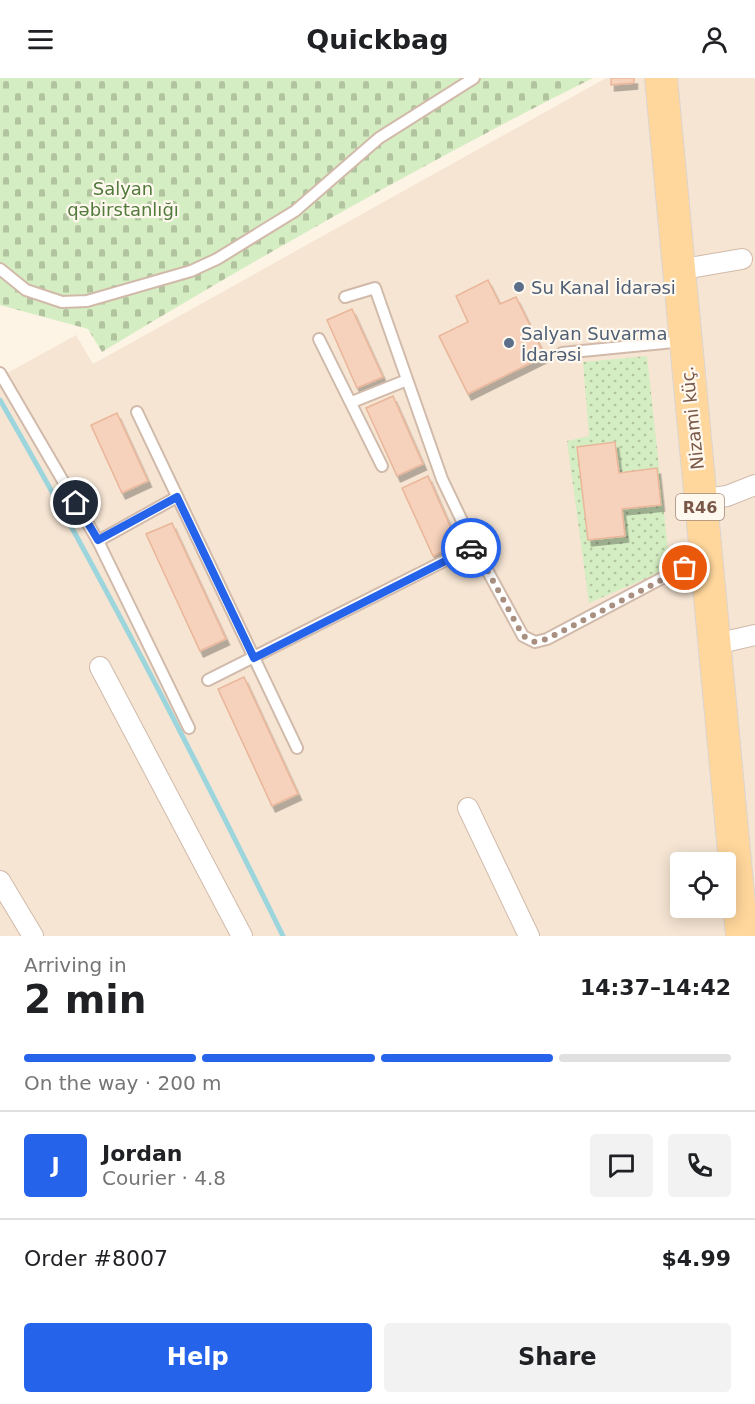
<!DOCTYPE html>
<html lang="en">
<head>
<meta charset="utf-8">
<style>
  body { margin:0; font-family:"DejaVu Sans",sans-serif; background:#f2f2f2; color:#202124; height:100vh; display:flex; flex-direction:column; font-size:22px; white-space:nowrap }
  * { box-sizing:border-box; margin:0 }
  p { font-size:20px; color:#757577 }
  .icon { flex:none; width:33px; height:33px; fill:none; stroke:currentColor; stroke-width:2; stroke-linecap:round; stroke-linejoin:round }
  .map { position:relative; height:858px; overflow:hidden }
  .drawer { display:flex; flex-direction:column; background:#fff; flex:1 }
  .drawer>* { flex:none }
  .tools { position:absolute; left:670px; top:774px; display:grid; gap:12px }
  .tools a { display:grid; place-items:center; width:66px; height:66px; border-radius:6px; background:#fff; box-shadow:0 3px 15px #0003; font-size:30px }
  .pin { position:absolute; display:grid; place-items:center; width:51px; height:51px; color:#fff; margin:-26px; border:3px solid #fff; border-radius:50%; box-shadow:0 2px 6px #0007 }
  .courier { position:absolute; display:grid; place-items:center; width:60px; height:60px; margin:-30px; border:4px solid #2563eb; border-radius:50%; background:#fff; color:#222; box-shadow:0 2px 8px #0007 }
  .head em { font-style:normal; font-weight:700 }
  .head div { display:flex; flex-direction:column-reverse }
  .head { display:flex; align-items:center; justify-content:space-between; height:102px; padding:0 24px }
  h1 { font-size:39px; font-weight:700; line-height:45px }
  .bar { display:grid; grid-template-columns:repeat(4,1fr); gap:9px 6px; align-content:center; height:72px; padding:0 24px }
  .bar i { height:8px; border-radius:4px; background:#e0e0e0 }
  .bar .on { background:#2563eb }
  .bar p { grid-column:span 4 }
  .line { display:flex; align-items:center; gap:15px; padding:0 24px; border-top:2px solid #e0e0e0 }
  .line div { flex:1 }
  .round { display:grid; place-items:center; flex:none; width:63px; height:63px; border-radius:6px; background:#f2f2f2 }
  .action { display:flex; gap:12px; margin-top:auto; padding:12px 24px }
  .action a { flex:1; height:69px; border-radius:6px; background:#2563eb; color:#fff; font-size:24px; font-weight:700; line-height:69px; text-align:center }
  .action a+a { background:#f2f2f2; color:#202124 }
  header { display:flex; justify-content:space-between; align-items:center; height:78px; padding:0 24px; background:#fff; font-size:27px; font-weight:700 }
  .map>svg:first-child { display:block }
  .residential { fill:#f6e5d3; fill-rule:evenodd }
  .grass { fill:url(#grass-dots) }
  .cemetery { fill:url(#cemetery-stones) }
  .lines { fill:none; stroke-linecap:round; stroke-linejoin:round }
  .stream { stroke:#9dd5dd; stroke-width:5 }
  .building { fill:#f6d1bb; stroke:#eab69a; stroke-width:1.5; filter:url(#shadow) }
  .service-casing { stroke:#d1baaa; stroke-width:14 }
  .minor-casing { stroke:#d1baaa; stroke-width:22 }
  .primary-casing { stroke:#dcd4cf; stroke-width:34 }
  .service { stroke:#fff; stroke-width:10 }
  .minor { stroke:#fff; stroke-width:20 }
  .primary { stroke:#ffd79c; stroke-width:32 }
  .done { stroke:#a88f7f; stroke-width:6; stroke-dasharray:0 10.8 }
  .route { stroke:#2563eb; stroke-width:8 }
  .service-dot { fill:#5c6f8a; stroke:#fff8ee; stroke-width:2 }
  .labels { text-anchor:middle; dominant-baseline:central; stroke-width:4.5; stroke-linejoin:round; paint-order:stroke }
  .shield { fill:#fff8ee; stroke:#a2887a; stroke-width:1.5 }
  .shield-label { font-size:16px; font-weight:bold; fill:#7a5848 }
  .park-label { font-size:18px; fill:#517a3c; stroke:#fff8ee }
  .service-label { font-size:18px; fill:#4e5e75; stroke:#fff8ee; text-anchor:start }
  .street-label { font-size:18px; fill:#7a5848; stroke:#fff8ee }
</style>
</head>
<body>
<header><svg class="icon" aria-label="menu" viewBox="0 0 24 24"><path d="M4 6h16M4 12h16M4 18h16"/></svg>Quickbag<svg class="icon" aria-label="person" viewBox="0 0 24 24"><circle cx="12" cy="8" r="4"/><path d="M4 21q1-7 8-7t8 7"/></svg></header>
<div class="map">
<svg width="755" height="858" viewBox="0 0 755 858">
  <defs>
    <pattern id="grass-dots" width="8" height="8" patternUnits="userSpaceOnUse" patternTransform="scale(1.5)"><rect width="8" height="8" fill="#d5edc2"/><path d="M2 2h.1M6 6h.1" fill="none" stroke="#b2c3a0" stroke-width="1.8" stroke-linecap="round"/></pattern>
    <pattern id="cemetery-stones" width="16" height="16" patternUnits="userSpaceOnUse" patternTransform="scale(1.5)"><rect width="16" height="16" fill="#d5edc2"/><path d="M2 7V4a2 2 0 0 1 4 0v3zM10 15v-3a2 2 0 0 1 4 0v3z" fill="#b2c3a0"/></pattern>
    <filter id="shadow"><feDropShadow dx="3.5" dy="6" stdDeviation="0" flood-color="#0004"/></filter>
  </defs>
  <rect width="100%" height="100%" fill="#fef4e6"/>
  <path class="residential" d="M606,0H755V858H0V299L76,257L93,286ZM681,784H726V830H681Z"/>
  <polygon class="grass" points="647,278 670,490 589,525 567,363 589,358 583,284"/>
  <path class="cemetery" d="M0,0H593C425,84 263,177 102,274L88,251L0,227Z"/>
  <g class="lines">
    <path class="stream" d="M0,322C101,497 194,677 283,858"/>
  </g>
  <g class="building">
    <polygon points="611,0 634,0 634,5 611,7"/>
    <polygon points="488,202 500,226 516,219 545,278 468,316 439,258 468,244 456,218"/>
    <polygon points="352,231 383,299 357,310 327,242"/>
    <polygon points="393,318 423,386 397,398 366,330"/>
    <polygon points="117,335 148,403 122,415 91,347"/>
    <polygon points="615,364 619,395 657,390 661,427 622,431 625,458 588,462 577,369"/>
    <polygon points="428,398 458,466 433,478 402,410"/>
    <polygon points="172,445 226,561 200,573 146,456"/>
    <polygon points="244,599 298,716 272,728 218,611"/>
  </g>
  <g class="lines">
    <defs>
      <g id="service">
        <polyline points="0,191 26,212 62,224 87,223 191,193 217,181 295,133 379,60 474,0"/>
        <polyline points="345,219 375,210 442,401 474,468 523,558 535,564 547,561 668,497 685,490 704,487"/>
        <polyline points="319,261 382,388"/>
        <polyline points="562,275 684,263"/>
        <polyline points="0,295 98,463 189,650"/>
        <polyline points="352,324 407,302"/>
        <polyline points="137,334 297,670"/>
        <polyline points="98,463 177,419"/>
        <polyline points="208,602 474,468"/>
      </g>
      <g id="minor">
        <polyline points="678,192 742,181"/>
        <polyline points="700,422 727,418 755,407"/>
        <polyline points="716,566 755,557"/>
        <polyline points="100,589 242,858"/>
        <polyline points="468,730 529,858"/>
        <polyline points="0,803 33,858"/>
      </g>
      <polyline id="primary" points="661,0 742,858"/>
    </defs>
    <use href="#service" class="service-casing"/>
    <use href="#minor" class="minor-casing"/>
    <use href="#primary" class="primary-casing"/>
    <use href="#service" class="service"/>
    <use href="#minor" class="minor"/>
    <use href="#primary" class="primary"/>
  </g>
  <g class="lines">
    <polyline class="done" points="471,470 474,468 523,558 535,564 547,561 685,490"/>
    <polyline class="route" points="76,425 98,462 177,419 254,580 471,470"/>
  </g>
  <g class="service-dot">
    <circle cx="519" cy="209" r="6"/>
    <circle cx="509" cy="265" r="6"/>
  </g>
  <g class="labels">
    <rect class="shield" x="676" y="416" width="48" height="26" rx="4.5"/>
    <g class="shield-label">
      <text x="700" y="429">R46</text>
    </g>
    <g class="park-label">
      <text x="123" y="110">Salyan<tspan x="123" dy="21">qəbirstanlığı</tspan></text>
    </g>
    <g class="service-label">
      <text x="531" y="209">Su Kanal İdarəsi</text>
      <text x="521" y="255">Salyan Suvarma<tspan x="521" dy="21">İdarəsi</tspan></text>
    </g>
    <g class="street-label">
      <text transform="translate(692 340) rotate(-96)">Nizami küç.</text>
    </g>
  </g>
</svg>
<div class="tools">
<a><svg class="icon" aria-label="locate" viewBox="0 0 24 24"><circle cx="12" cy="12" r="6"/><path d="M12 2v4M12 18v4M2 12h4M18 12h4"/></svg></a>
</div>
<div class="pin" style="left:685px;top:490px;background:#ea580c"><svg class="icon" aria-label="bag" viewBox="0 0 24 24"><path d="M5 8h14l-1 12H6zM9 8a3 3 0 0 1 6 0"/></svg></div>
<div class="pin" style="left:76px;top:425px;background:#1f2937"><svg class="icon" aria-label="home" viewBox="0 0 24 24"><path d="M3 11l9-7 9 7M6 9v11h12V9"/></svg></div>
<div class="courier" style="left:471px;top:470px"><svg class="icon" aria-label="car" viewBox="0 0 24 24"><path d="M5 17H2v-5l4-1 3-4h7l3 4 3 1v5h-3M9 17h6M6 11h13"/><circle cx="7" cy="17" r="2"/><circle cx="17" cy="17" r="2"/></svg></div>
</div>
<section class="drawer">
<div class="head"><div><h1>2 min</h1><p>Arriving in</p></div><em>14:37–14:42</em></div>
<div class="bar"><i class="on"></i><i class="on"></i><i class="on"></i><i></i><p>On the way · 200 m</p></div>
<div class="line" style="height:108px"><b class="round" style="background:#2563eb;color:#fff">J</b><div><b>Jordan</b><p>Courier · 4.8</p></div><a class="round"><svg class="icon" aria-label="chat" viewBox="0 0 24 24"><path d="M4 5h16v11H9l-5 4z"/></svg></a><a class="round"><svg class="icon" aria-label="phone" viewBox="0 0 24 24"><path d="M5 4h4l2 5-3 2q2 4 5 5l2-3 5 2v4C11 20 4 13 5 4z"/></svg></a></div>
<div class="line" style="height:78px"><div>Order #8007</div><b>$4.99</b></div>
<div class="action"><a>Help</a><a>Share</a></div>
</section>
</body>
</html>
